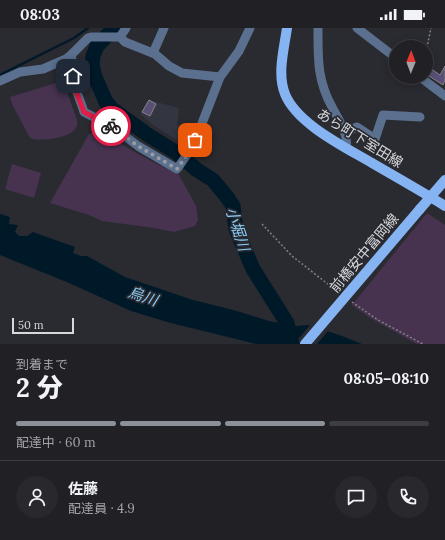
<!DOCTYPE html>
<html lang="ja">
<head>
<meta charset="utf-8">
<style>
  body { margin:0; font-family:Lora,"Noto Sans JP",serif; background:#28282d; color:#f1f3f6; height:100vh; display:flex; flex-direction:column; font-size:15px; white-space:nowrap }
  * { box-sizing:border-box; margin:0 }
  p { font-size:13px; color:#a2a3a7 }
  .icon { flex:none; width:22px; height:22px; fill:none; stroke:currentColor; stroke-width:2; stroke-linecap:round; stroke-linejoin:round }
  .map { position:relative; height:316px; overflow:hidden }
  .drawer { display:flex; flex-direction:column; background:#202025; flex:1 }
  .drawer>* { flex:none }
  .needle { width:26px; rotate:1deg }
  .tools { position:absolute; left:389px; top:12px; display:grid; gap:8px }
  .tools a { display:grid; place-items:center; width:44px; height:44px; border-radius:50%; background:#202025; box-shadow:0 2px 10px #0003,0 0 0 1px #3d3e42; font-size:20px }
  .scale { position:absolute; left:12px; bottom:10px; width:62px; box-sizing:border-box; padding-left:4px; border:2px solid #d8d9dd; border-top:0; font-size:11px; line-height:14px; white-space:nowrap; color:#d8d9dd; -webkit-text-stroke:3px #2a2b31; paint-order:stroke }
  .pin { position:absolute; display:grid; place-items:center; width:34px; height:34px; color:#fff; margin:-17px; border-radius:8px; box-shadow:0 2px 6px #0006 }
  .courier { position:absolute; display:grid; place-items:center; width:40px; height:40px; margin:-20px; border:3px solid #e11d48; border-radius:50%; background:#fff; color:#222; box-shadow:0 1px 5px #0007 }
  .summary em { font-style:normal; font-weight:800 }
  .summary div { display:flex; flex-direction:column-reverse }
  .summary { display:flex; align-items:center; justify-content:space-between; height:68px; padding:0 16px }
  h1 { font-size:26px; font-weight:800; line-height:30px }
  .bar { display:grid; grid-template-columns:repeat(4,1fr); gap:6px 4px; align-content:center; height:48px; padding:0 16px }
  .bar i { height:5px; border-radius:3px; background:#3d3e42 }
  .bar .selected { background:#8c9099 }
  .bar p { grid-column:span 4 }
  .line { display:flex; align-items:center; gap:10px; padding:0 16px; border-top:1px solid #3d3e42 }
  .line div { flex:1 }
  .round { display:grid; place-items:center; flex:none; width:42px; height:42px; border-radius:21px; background:#28282d }
  .status { display:flex; justify-content:space-between; align-items:center; height:28px; padding:0 20px; background:#202025; direction:ltr }
  .status svg { height:11px; fill:currentColor }
  .map>svg:first-child { display:block }
  .built { fill:#333540 }
  .green { fill:#473350 }
  .water { fill:#001929 }
  .pier { fill:#2a2b31 }
  .lines { fill:none; stroke-linecap:round; stroke-linejoin:round }
  .stream { stroke:#001929; stroke-width:2.5 }
  .river { stroke:#001929; stroke-width:15 }
  .building { fill:#5a5076; stroke:#838188 }
  .path { stroke:#808186; stroke-width:1.5; stroke-dasharray:2 2; stroke-linecap:butt }
  .minor { stroke:#5a708e; stroke-width:9 }
  .major { stroke:#86b4f2; stroke-width:10 }
  .major-bridge { stroke:#86b4f2; stroke-width:10 }
  .done { stroke:#9b9ca1; stroke-width:4; stroke-dasharray:0 7.2 }
  .route { stroke:#e11d48; stroke-width:5 }
  .labels { text-anchor:middle; dominant-baseline:central; stroke-width:3.5; stroke-linejoin:round; paint-order:stroke }
  .street-label { font-size:14px; fill:#d8d9dd; stroke:#2a2b31 }
  .water-label { font-size:15px; font-style:italic; fill:#89cdf8; stroke:#2a2b31 }
</style>
</head>
<body>
<div class="status"><b>08:03</b><svg viewBox="0 0 49 12"><path d="M0 12V9h3v3zM5 12V6h3v6zM10 12V3h3v9zM15 12V0h3v12zM26 1h20v11H26zM47 4h2v5h-2z"/></svg></div>
<div class="map">
<svg width="445" height="316" viewBox="0 0 445 316">
  <rect width="100%" height="100%" fill="#2a2b31"/>
  <polygon class="built" points="149,72 179,80 177,97 194,105 186,118 152,96 140,86"/>
  <g class="green">
    <path d="M63,53L77,92C77,95 78,98 75,101C69,110 40,114 30,110L12,76L10,69Z"/>
    <polygon points="101,103 136,125 179,147 196,178 198,192 195,198 174,204 154,200 102,193 89,187 50,175 89,106"/>
    <polygon points="12,136 41,145 34,170 5,161"/>
    <polygon points="427,185 445,197 445,316 417,316 372,291 352,277"/>
  </g>
  <polygon class="water" points="0,186 10,189 9,196 18,197 15,204 19,208 27,208 33,204 75,219 73,225 81,228 87,228 125,249 193,272 237,283 269,293 295,298 309,297 342,308 362,316 256,316 167,294 131,283 69,255 0,227"/>
  <polygon class="pier" points="311,296 329,302 317,316 294,316"/>
  <g class="lines">
    <polyline class="stream" points="0,47 74,10 88,0"/>
    <polyline class="river" points="114,0 97,18 93,28 92,37 95,49 106,74 112,81 148,107 177,125 197,142 213,152 227,169 233,178 236,201 253,241 287,295 292,316"/>
  </g>
  <g class="building">
    <polygon points="445,38 445,52 443,57 426,46 430,40 440,47"/>
    <polygon points="149,72 156,76 150,88 142,84"/>
  </g>
  <g class="lines">
    <g class="path">
      <polyline points="426,24 431,0"/>
      <polyline points="262,196 292,228 338,264"/>
      <polyline points="352,274 378,292 423,316"/>
    </g>
    <g class="minor">
      <path d="M318,0C318,30 317,52 332,79C338,91 349,106 346,120"/>
      <polyline points="357,0 396,30"/>
      <polyline points="120,9 126,0"/>
      <polyline points="153,25 164,0"/>
      <path d="M71,27C74,35 72,45 74,53C76,64 81,74 84,84L113,99L138,118L177,141L191,121L199,103L220,49L239,23L250,0"/>
      <polyline points="420,49 445,68"/>
      <polyline points="0,53 20,44 43,41 66,31 71,27 88,10 91,9 120,9 125,14 155,26 169,38 182,45 220,49"/>
      <polyline points="345,104 357,99 375,111 383,87 420,89"/>
    </g>
    <g class="major">
      <path d="M287,0C284,21 277,46 285,66C297,96 345,119 372,135C396,149 421,163 445,178"/>
      <polyline points="420,181 445,152"/>
    </g>
    <polyline class="major-bridge" points="305,316 420,181"/>
  </g>
  <g class="lines">
    <polyline class="done" points="111,98 138,118 177,141 191,121 195,112"/>
    <polyline class="route" points="73,48 74,58 84,84 111,98"/>
  </g>
  <g class="labels">
    <g class="street-label">
      <text transform="translate(360 110) rotate(32)">あら町下室田線</text>
      <text transform="translate(364 225) rotate(-50)">前橋安中富岡線</text>
    </g>
    <g class="water-label">
      <text transform="translate(238 201) rotate(72)">小堀川</text>
      <text transform="translate(143 268) rotate(18)">烏川</text>
    </g>
  </g>
</svg>
<div class="tools">
<a><svg class="needle" viewBox="-14 -14 28 28"><path d="M0-13l5 13h-10z" fill="#e53935"/><path d="M0 13l5-13h-10z" fill="#a2a3a7"/></svg></a>
</div>
<div class="scale">50 m</div>
<div class="pin" style="left:195px;top:112px;background:#ea580c"><svg class="icon" aria-label="bag" viewBox="0 0 24 24"><path d="M5 8h14l-1 12H6zM9 8a3 3 0 0 1 6 0"/></svg></div>
<div class="pin" style="left:73px;top:48px;background:#1f2937"><svg class="icon" aria-label="home" viewBox="0 0 24 24"><path d="M3 11l9-7 9 7M6 9v11h12V9"/></svg></div>
<div class="courier" style="left:111px;top:98px"><svg class="icon" aria-label="bike" viewBox="0 0 24 24"><circle cx="6" cy="16" r="4"/><circle cx="18" cy="16" r="4"/><path d="M6 16l4-8h5l3 8M10 8l3 8H6M13 5h3"/></svg></div>
</div>
<section class="drawer">
<div class="summary"><div><h1>2 分</h1><p>到着まで</p></div><em>08:05–08:10</em></div>
<div class="bar"><i class="selected"></i><i class="selected"></i><i class="selected"></i><i></i><p>配達中 · 60 m</p></div>
<div class="line" style="height:72px"><a class="round"><svg class="icon" aria-label="person" viewBox="0 0 24 24"><circle cx="12" cy="8" r="4"/><path d="M4 21q1-7 8-7t8 7"/></svg></a><div><b>佐藤</b><p>配達員 · 4.9</p></div><a class="round"><svg class="icon" aria-label="chat" viewBox="0 0 24 24"><path d="M4 5h16v11H9l-5 4z"/></svg></a><a class="round"><svg class="icon" aria-label="phone" viewBox="0 0 24 24"><path d="M5 4h4l2 5-3 2q2 4 5 5l2-3 5 2v4C11 20 4 13 5 4z"/></svg></a></div>
</section>
</body>
</html>
